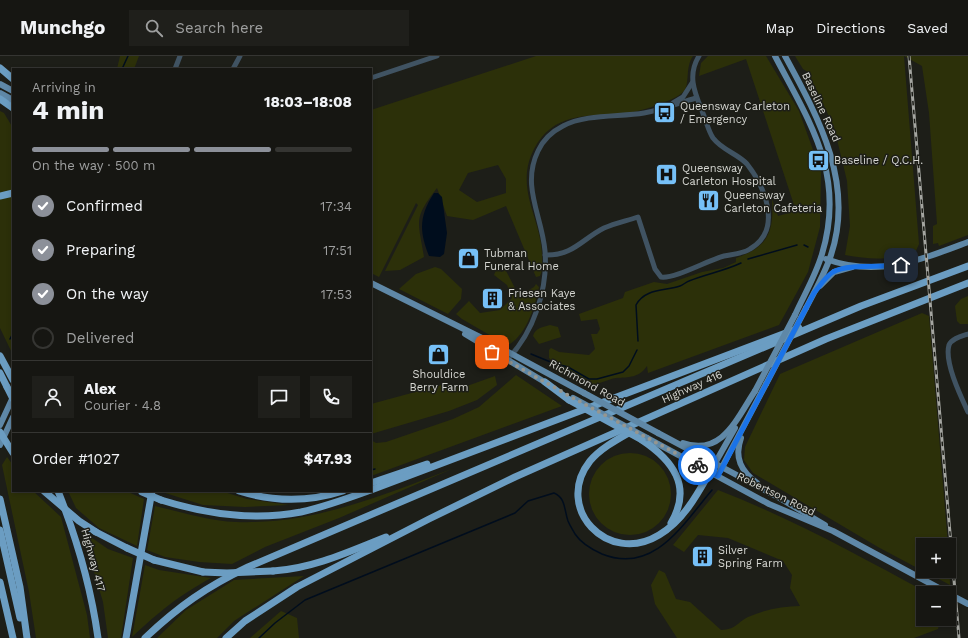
<!DOCTYPE html>
<html lang="en">
<head>
<meta charset="utf-8">
<style>
  body { margin:0; font-family:"Work Sans",sans-serif; background:#1f1f1b; color:#f1f3f6; height:100vh; display:flex; flex-direction:column; font-size:15px; white-space:nowrap }
  * { box-sizing:border-box; margin:0 }
  p { font-size:13px; color:#9e9f9f }
  .icon { flex:none; width:22px; height:22px; fill:none; stroke:currentColor; stroke-width:2; stroke-linecap:round; stroke-linejoin:round }
  .map { position:relative; flex:1; overflow:hidden }
  .sheet { position:absolute; left:12px; top:12px; width:360px; height:424px; display:flex; flex-direction:column; background:#161612; border-radius:0px; box-shadow:0 2px 6px #0003,0 0 0 1px #353532 }
  .sheet>* { flex:none }
  .tools { position:absolute; left:916px; top:482px; display:grid; gap:8px }
  .tools a { display:grid; place-items:center; width:40px; height:40px; border-radius:0px; background:#161612; box-shadow:0 2px 6px #0003,0 0 0 1px #353532; font-size:20px }
  .pin { position:absolute; display:grid; place-items:center; width:34px; height:34px; color:#fff; margin:-17px; border-radius:8px; box-shadow:0 2px 6px #0006 }
  .courier { position:absolute; display:grid; place-items:center; width:40px; height:40px; margin:-20px; border:3px solid #1a73e8; border-radius:50%; background:#fff; color:#222; box-shadow:0 1px 5px #0007 }
  .head em { font-style:normal; font-weight:700 }
  .head div { display:flex; flex-direction:column-reverse }
  .head { display:flex; align-items:center; justify-content:space-between; height:68px; padding:0 20px }
  h1 { font-size:26px; font-weight:700; line-height:30px }
  .bar { display:grid; grid-template-columns:repeat(4,1fr); gap:6px 4px; align-content:center; height:48px; padding:0 20px }
  .bar i { height:5px; border-radius:3px; background:#353532 }
  .bar .active { background:#8c9099 }
  .bar p { grid-column:span 4 }
  .line { display:flex; align-items:center; gap:10px; padding:0 20px; border-top:1px solid #353532 }
  .line div { flex:1 }
  .round { display:grid; place-items:center; flex:none; width:42px; height:42px; border-radius:0px; background:#1f1f1b }
  ol { padding:0 20px; list-style:none }
  li { display:flex; align-items:center; gap:12px; height:44px }
  li p { margin-inline-start:auto }
  li .icon { padding:4px; border-radius:50%; background:#8c9099; color:#fff; stroke-width:4 }
  li:last-child { color:#9e9f9f }
  li i { width:22px; height:22px; border:2px solid #353532; border-radius:50% }
  header { display:flex; align-items:center; gap:24px; box-sizing:border-box; height:56px; padding:0 20px; background:#161612; border-bottom:1px solid #353532 }
  header strong { font-size:19px }
  nav { display:flex; gap:22px; margin-inline-start:auto; font-size:14px }
  .search { width:280px; height:36px; background:#1f1f1b; display:flex; align-items:center; gap:10px; box-sizing:border-box; padding:0 14px; border-radius:0px; color:#9e9f9f; font-size:15px }
  .map>svg:first-child { display:block }
  .green { fill:#2c3009; fill-rule:evenodd }
  .water { fill:#000d1d }
  .lines { fill:none; stroke-linecap:round; stroke-linejoin:round }
  .stream { stroke:#000d1d; stroke-width:1.5 }
  .minor { stroke:#405362; stroke-width:5 }
  .major { stroke:#5f88a7; stroke-width:6 }
  .highway { stroke:#6b9dc2; stroke-width:7 }
  .rail-casing { stroke:#a5a6a1; stroke-width:3 }
  .rail { stroke:#1d1e18; stroke-width:1.5; stroke-dasharray:4.5; stroke-linecap:butt }
  .major-bridge { stroke:#5f88a7; stroke-width:6 }
  .highway-bridge { stroke:#6b9dc2; stroke-width:7 }
  .done { stroke:#959690; stroke-width:4; stroke-dasharray:0 7.2 }
  .route { stroke:#1a73e8; stroke-width:5 }
  .labels { text-anchor:middle; dominant-baseline:central; stroke-width:3; stroke-linejoin:round; paint-order:stroke }
  .poi-label { font-size:11px; fill:#d5d6d1; stroke:#1d1e18; text-anchor:start }
  .street-label { font-size:11px; fill:#d5d6d1; stroke:#1d1e18 }
</style>
</head>
<body>
<header>
<strong>Munchgo</strong>
<div class="search"><svg class="icon" aria-label="search" viewBox="0 0 24 24"><circle cx="10" cy="10" r="6"/><path d="M15 15l6 6"/></svg>Search here</div>
<nav><a>Map</a><a>Directions</a><a>Saved</a></nav>
</header>
<div class="map">
<svg width="968" height="582" viewBox="0 0 968 582">
  <rect width="100%" height="100%" fill="#1d1e18"/>
  <g class="green">
    <polygon points="120,0 139,0 134,13 117,13"/>
    <path d="M536,0H693C685,11 690,28 684,35C680,40 670,44 663,47C649,52 634,57 619,58C585,60 553,57 534,93C513,134 544,165 542,205C542,211 542,216 540,220L536,221L506,150L473,164L447,160L437,132C413,163 418,164 424,201L400,214L385,215L418,149L416,147L379,221L371,217V54ZM498,109L506,123V137L477,146L459,134L468,117Z"/>
    <path d="M708,0H766L799,55L821,116L820,171L808,216L779,269L648,317L647,310C639,322 629,321 616,322C608,323 600,328 592,329L565,317L549,302V294L551,292L559,296L589,299L595,293L591,278H597L600,273L597,263L581,265L579,258L623,242L625,236L654,226L667,228L702,216L723,212L736,206V202C769,191 774,175 772,143L778,160L796,155L746,3L699,20L701,7Z"/>
    <path d="M795,0H904L919,188L915,197C888,204 872,204 845,199L850,170L847,125L834,71L808,16L803,13Z"/>
    <polygon points="904,0 968,0 968,179 939,190 938,187 933,188 933,170 937,168 929,57 922,10"/>
    <polygon points="0,55 4,57 13,72 13,299 0,272"/>
    <polygon points="435,211 441,213 462,233 461,243 448,258 399,233 416,218"/>
    <path d="M504,211L517,236L524,237L534,231L536,228L539,231C535,250 527,277 510,288H505L462,263L456,258L469,245L480,257L500,254L512,242L507,229L494,219L496,214L502,216Z"/>
    <polygon points="968,240 968,268 960,268 957,265 955,250 961,243"/>
    <polygon points="922,257 929,260 948,489 923,489 923,515 878,491 753,417 744,404 745,391 780,318"/>
    <path d="M550,269L558,271L561,281L539,288L533,280C535,272 543,271 550,269Z"/>
    <polygon points="516,319 562,350 371,420 371,384 376,387 386,386 453,363 479,351"/>
    <polygon points="495,320 497,329 477,344 449,355 371,378 371,348 441,329 467,330"/>
    <circle cx="630" cy="438" r="41"/>
    <polygon points="7,401 13,409 13,435 33,435 61,461 87,559 90,582 36,582 29,536 2,409"/>
    <path d="M454,412L339,462L265,491L232,508L199,506L165,501L147,494L155,450C181,456 209,465 236,466C312,469 384,439 454,412Z"/>
    <path d="M718,434C791,462 859,500 928,537H923V563H940L938,573L914,582H677L655,548L651,529L659,514L665,517L676,543L690,546L721,574C737,573 735,568 748,561C764,554 783,550 800,550L790,532L792,519L783,505L728,482L698,479L684,496L673,489Z"/>
    <polygon points="68,435 126,435 144,443 137,490 99,472 76,452"/>
    <polygon points="159,435 221,435 247,443 289,449 245,451 203,449"/>
    <polygon points="82,475 108,493 133,502 121,582 108,582 103,546"/>
    <polygon points="949,499 950,529 924,515 949,515"/>
    <path d="M145,509L159,514L211,522C178,540 160,555 132,581Z"/>
    <polygon points="304,520 234,565 217,582 157,582 186,554 234,524"/>
    <polygon points="281,555 297,562 299,582 250,582"/>
  </g>
  <path class="water" d="M434,137H438L442,141L447,177L444,198L440,201L429,200C419,175 419,160 434,137Z"/>
  <g class="lines">
    <g class="stream">
      <polyline points="122,13 128,0"/>
      <polyline points="804,189 808,191"/>
      <polyline points="748,203 797,189"/>
      <polyline points="10,283 13,277"/>
      <path d="M638,285L636,249C645,232 666,235 680,230C683,229 686,226 689,225C706,218 724,215 741,207"/>
      <polyline points="531,298 553,307 568,311 589,323 597,323 623,316 629,310 637,294"/>
      <polyline points="371,414 375,413"/>
      <path d="M259,582L275,567L305,544L515,457L528,445L554,437C566,442 564,454 568,465C570,470 573,474 575,478C581,487 593,494 602,498C654,519 683,468 712,434"/>
    </g>
    <g class="minor">
      <polyline points="175,13 180,0"/>
      <polyline points="233,13 240,0"/>
      <polyline points="371,22 437,0"/>
      <polyline points="673,47 683,41 692,27"/>
      <path d="M545,199C573,200 582,183 604,172C615,167 626,165 638,161L655,213L661,221C675,223 708,204 724,200C734,198 742,198 750,193C783,174 765,131 747,108C738,98 722,94 713,82C709,76 707,68 704,60C696,39 686,21 699,0"/>
      <path d="M968,278C962,280 952,282 949,289C944,306 961,341 968,356"/>
      <path d="M507,304C534,276 548,233 545,195C542,160 521,130 538,95C543,84 553,75 563,70C585,58 619,61 644,57C661,54 679,47 696,42"/>
    </g>
    <g class="major">
      <path d="M775,0C810,67 846,119 822,198C816,219 804,239 795,259"/>
      <path d="M785,0C818,61 855,127 831,199C825,217 815,235 806,252"/>
      <polyline points="0,28 13,35"/>
      <polyline points="0,37 13,44"/>
      <path d="M826,203C878,222 920,204 968,186"/>
      <polyline points="371,227 488,285 584,337"/>
      <polyline points="820,230 834,216 852,211"/>
      <polyline points="465,278 548,328"/>
      <polyline points="0,369 13,341"/>
      <polyline points="658,377 776,440 825,469"/>
      <polyline points="647,382 769,448 833,475 948,537"/>
      <path d="M741,382C734,402 741,415 757,427"/>
      <path d="M683,387C722,401 737,362 755,335"/>
      <polyline points="0,389 13,361"/>
      <polyline points="714,409 735,372"/>
      <polyline points="720,415 766,328"/>
      <polyline points="949,538 968,548"/>
    </g>
    <g class="highway">
      <polyline points="0,12 13,23"/>
      <polyline points="0,43 13,52"/>
      <polyline points="0,140 13,137"/>
      <polyline points="0,300 13,324"/>
      <polyline points="0,317 7,331"/>
      <polyline points="545,326 569,344"/>
      <path d="M632,375C618,383 601,392 590,405C553,452 608,510 659,479C683,465 697,439 710,416"/>
      <path d="M642,384C672,404 693,430 671,467"/>
      <polyline points="371,427 427,408"/>
      <polyline points="371,434 799,272"/>
      <path d="M58,435C77,483 91,531 98,582"/>
      <path d="M239,435C274,446 309,446 343,435"/>
      <polyline points="0,443 20,531 27,582"/>
      <path d="M161,444C206,458 254,465 301,456C324,451 346,443 368,435"/>
      <polyline points="0,474 20,562"/>
      <polyline points="96,476 127,492"/>
      <polyline points="154,504 203,516"/>
      <path d="M273,515C312,513 351,495 386,481"/>
      <polyline points="0,526 13,582"/>
      <polyline points="126,582 152,435"/>
      <path d="M145,582C179,550 206,531 248,511L861,250L968,210"/>
      <polyline points="226,582 245,565 297,531 429,463 515,421 826,283 968,227"/>
    </g>
    <defs>
      <polyline id="rail" points="909,0 959,582"/>
    </defs>
    <use href="#rail" class="rail-casing"/>
    <use href="#rail" class="rail"/>
    <g class="major-bridge">
      <polyline points="766,328 806,252"/>
      <polyline points="755,335 795,259"/>
      <polyline points="584,337 658,377"/>
      <polyline points="573,342 647,382"/>
    </g>
    <g class="highway-bridge">
      <polyline points="7,331 13,343"/>
      <polyline points="569,344 642,384"/>
      <polyline points="0,376 13,397"/>
      <polyline points="44,435 79,465 96,476"/>
      <polyline points="142,436 161,444"/>
      <polyline points="127,492 154,504"/>
      <polyline points="203,516 227,517 273,515"/>
    </g>
  </g>
  <g class="lines">
    <polyline class="done" points="492,296 573,342 698,409"/>
    <path class="route" d="M698,409L718,420L814,237C820,230 825,221 833,216C849,207 882,212 901,209"/>
  </g>
  <defs>
    <symbol id="bus-square" viewBox="-11 -11 22 22"><rect x="-9" y="-9" width="18" height="18" rx="4" fill="#76c0f7" stroke="#1d1e18"/><path d="M-5-6H5V4H4V6H2V4H-2V6H-4V4H-5ZM-3.5-4V0h7V-4ZM-3.5 1.2v1.5H-2V1.2ZM2 1.2v1.5H3.5V1.2Z" fill="#111"/></symbol>
    <symbol id="hospital-square" viewBox="-11 -11 22 22"><rect x="-9" y="-9" width="18" height="18" rx="4" fill="#76c0f7" stroke="#1d1e18"/><path d="M-5-5h3v3.5h4V-5h3V5h-3V1.5h-4V5h-3Z" fill="#111"/></symbol>
    <symbol id="restaurant-square" viewBox="-11 -11 22 22"><rect x="-9" y="-9" width="18" height="18" rx="4" fill="#76c0f7" stroke="#1d1e18"/><path d="M-5-6h1v4h1v-4h1v4h1v-4h1v5L-1.5 .5V6h-2V.5L-5-1ZM5-6V6H3V1.5H1.5Q1.5-4 5-6Z" fill="#111"/></symbol>
    <symbol id="shop-square" viewBox="-11 -11 22 22"><rect x="-9" y="-9" width="18" height="18" rx="4" fill="#76c0f7" stroke="#1d1e18"/><path d="M-5-2.5h2.3a2.7 3.5 0 0 1 5.4 0H5L5.5 6h-11ZM-1.5-2.5h3a1.5 2.3 0 0 0-3 0Z" fill="#111"/></symbol>
    <symbol id="building-square" viewBox="-11 -11 22 22"><rect x="-9" y="-9" width="18" height="18" rx="4" fill="#76c0f7" stroke="#1d1e18"/><path d="M-4-6H4V6H1V3H-1V6H-4ZM-2.5-4.3h1.7v1.8h-1.7ZM.8-4.3h1.7v1.8H.8ZM-2.5-1h1.7V.8h-1.7ZM.8-1h1.7V.8H.8Z" fill="#111"/></symbol>
  </defs>
  <g fill-rule="evenodd">
    <use href="#bus-square" x="652" y="44" width="25" height="25"/>
    <use href="#bus-square" x="806" y="92" width="25" height="25"/>
    <use href="#hospital-square" x="654" y="106" width="25" height="25"/>
    <use href="#restaurant-square" x="696" y="132" width="25" height="25"/>
    <use href="#shop-square" x="456" y="190" width="25" height="25"/>
    <use href="#building-square" x="480" y="230" width="25" height="25"/>
    <use href="#shop-square" x="426" y="286" width="25" height="25"/>
    <use href="#building-square" x="690" y="488" width="25" height="25"/>
  </g>
  <g class="labels">
    <g class="poi-label">
      <text x="680" y="50">Queensway Carleton<tspan x="680" dy="13">/ Emergency</tspan></text>
      <text x="834" y="104">Baseline / Q.C.H.</text>
      <text x="682" y="112">Queensway<tspan x="682" dy="13">Carleton Hospital</tspan></text>
      <text x="724" y="139">Queensway<tspan x="724" dy="13">Carleton Cafeteria</tspan></text>
      <text x="484" y="197">Tubman<tspan x="484" dy="13">Funeral Home</tspan></text>
      <text x="508" y="237">Friesen Kaye<tspan x="508" dy="13">&amp; Associates</tspan></text>
      <text x="439" y="318" text-anchor="middle">Shouldice<tspan x="439" dy="13">Berry Farm</tspan></text>
      <text x="718" y="494">Silver<tspan x="718" dy="13">Spring Farm</tspan></text>
    </g>
    <g class="street-label">
      <text transform="translate(821 51) rotate(65)">Baseline Road</text>
      <text transform="translate(587 327) rotate(29)">Richmond Road</text>
      <text transform="translate(692 331) rotate(-24)">Highway 416</text>
      <text transform="translate(776 438) rotate(26)">Robertson Road</text>
      <text transform="translate(93 504) rotate(75)">Highway 417</text>
    </g>
  </g>
</svg>
<div class="tools">
<a>+</a>
<a>−</a>
</div>
<div class="pin" style="left:492px;top:296px;background:#ea580c"><svg class="icon" aria-label="bag" viewBox="0 0 24 24"><path d="M5 8h14l-1 12H6zM9 8a3 3 0 0 1 6 0"/></svg></div>
<div class="pin" style="left:901px;top:209px;background:#1f2937"><svg class="icon" aria-label="home" viewBox="0 0 24 24"><path d="M3 11l9-7 9 7M6 9v11h12V9"/></svg></div>
<div class="courier" style="left:698px;top:409px"><svg class="icon" aria-label="bike" viewBox="0 0 24 24"><circle cx="6" cy="16" r="4"/><circle cx="18" cy="16" r="4"/><path d="M6 16l4-8h5l3 8M10 8l3 8H6M13 5h3"/></svg></div>
<section class="sheet">
<div class="head"><div><h1>4 min</h1><p>Arriving in</p></div><em>18:03–18:08</em></div>
<div class="bar"><i class="active"></i><i class="active"></i><i class="active"></i><i></i><p>On the way · 500 m</p></div>
<ol>
<li><svg class="icon" aria-label="check" viewBox="0 0 24 24"><path d="M5 12l5 5 9-10"/></svg>Confirmed<p>17:34</p></li>
<li><svg class="icon" aria-label="check" viewBox="0 0 24 24"><path d="M5 12l5 5 9-10"/></svg>Preparing<p>17:51</p></li>
<li><svg class="icon" aria-label="check" viewBox="0 0 24 24"><path d="M5 12l5 5 9-10"/></svg>On the way<p>17:53</p></li>
<li><i></i>Delivered</li>
</ol>
<div class="line" style="height:72px"><a class="round"><svg class="icon" aria-label="person" viewBox="0 0 24 24"><circle cx="12" cy="8" r="4"/><path d="M4 21q1-7 8-7t8 7"/></svg></a><div><b>Alex</b><p>Courier · 4.8</p></div><a class="round"><svg class="icon" aria-label="chat" viewBox="0 0 24 24"><path d="M4 5h16v11H9l-5 4z"/></svg></a><a class="round"><svg class="icon" aria-label="phone" viewBox="0 0 24 24"><path d="M5 4h4l2 5-3 2q2 4 5 5l2-3 5 2v4C11 20 4 13 5 4z"/></svg></a></div>
<div class="line" style="height:52px"><div>Order #1027</div><b>$47.93</b></div>
</section>
</div>
</body>
</html>
